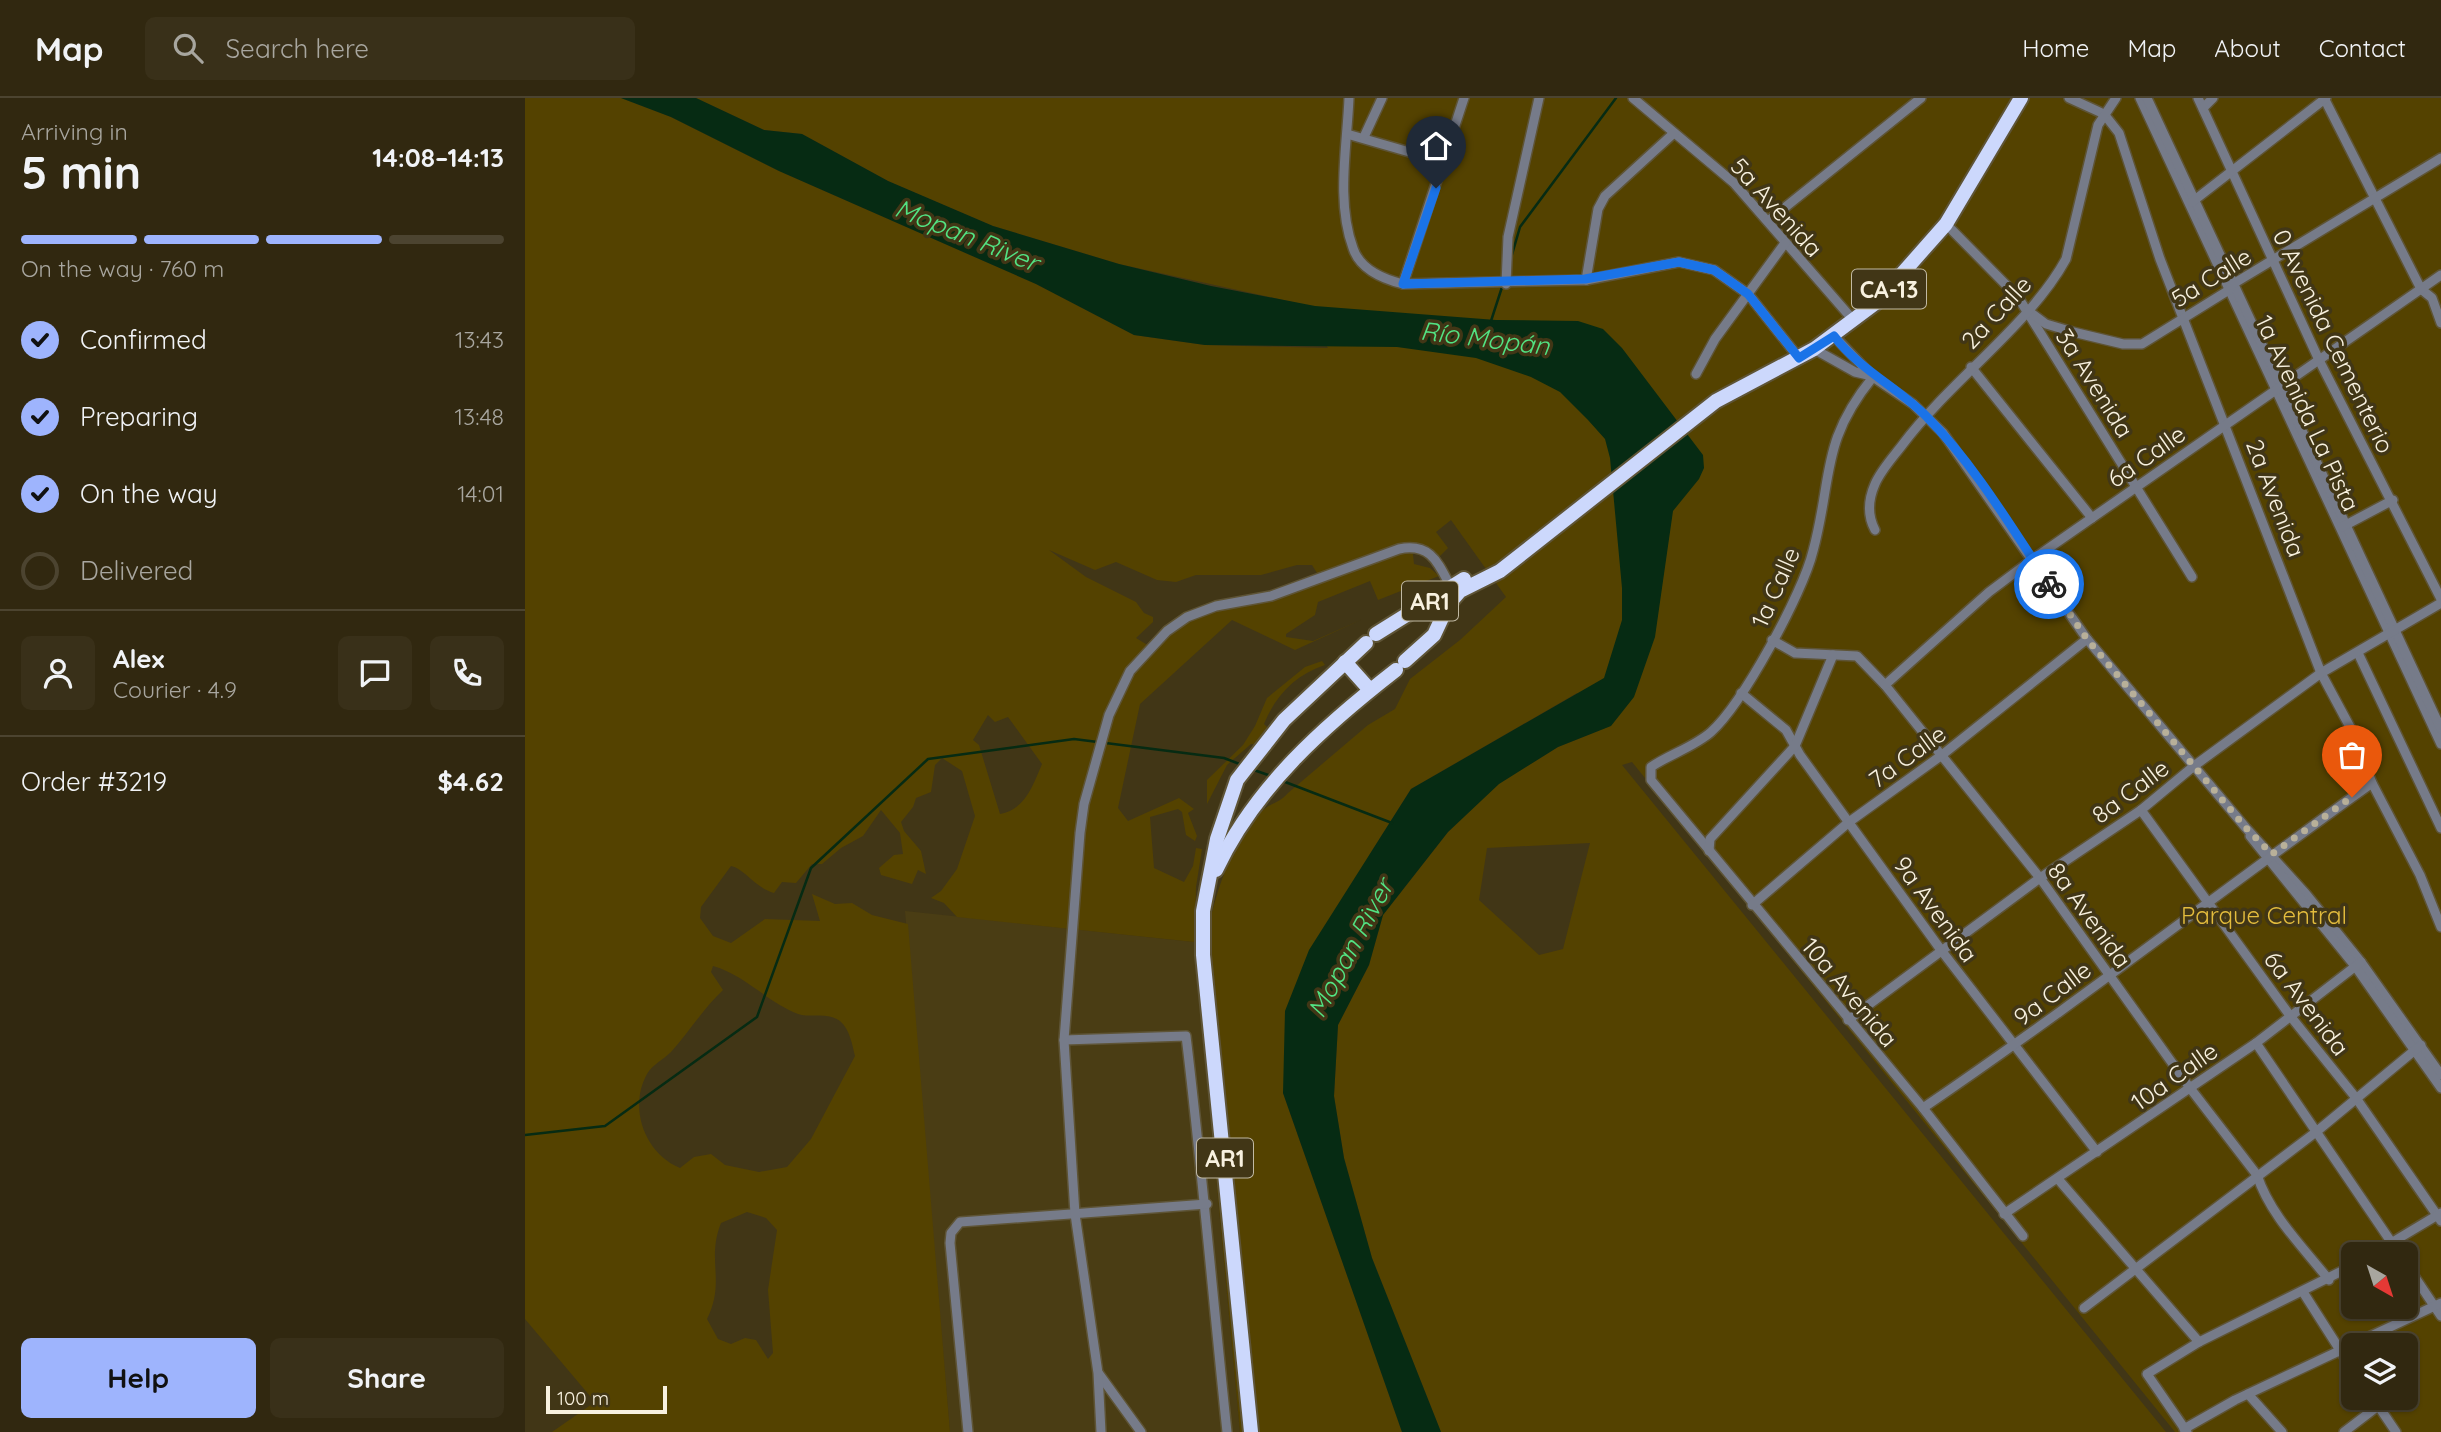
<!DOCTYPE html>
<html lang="en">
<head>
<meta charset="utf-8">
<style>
  body { margin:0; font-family:Quicksand,sans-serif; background:#393019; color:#f1f3f6; height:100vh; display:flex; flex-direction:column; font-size:26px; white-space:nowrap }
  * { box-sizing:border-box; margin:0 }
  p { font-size:23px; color:#a8a69f }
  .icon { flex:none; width:38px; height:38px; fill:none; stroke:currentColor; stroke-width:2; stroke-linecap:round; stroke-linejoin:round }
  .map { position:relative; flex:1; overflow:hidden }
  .drawer { display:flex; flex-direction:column; background:#312810; width:525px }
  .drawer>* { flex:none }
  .needle { width:46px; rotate:141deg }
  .buttons { position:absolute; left:1816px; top:1144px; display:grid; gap:14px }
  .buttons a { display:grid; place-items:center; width:77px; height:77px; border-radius:10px; background:#312810; box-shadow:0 2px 5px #0004,0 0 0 2px #4c4430; font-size:35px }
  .scale { position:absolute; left:21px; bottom:18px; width:121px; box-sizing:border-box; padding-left:7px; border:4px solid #f8f1df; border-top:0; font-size:19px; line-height:24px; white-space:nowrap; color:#f8f1df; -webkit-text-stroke:5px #413616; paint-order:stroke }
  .pin { position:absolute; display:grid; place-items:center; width:60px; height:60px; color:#fff; margin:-72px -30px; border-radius:50% 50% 50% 0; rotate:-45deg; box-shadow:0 0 7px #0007 }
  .pin .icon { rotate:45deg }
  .courier { position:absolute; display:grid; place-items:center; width:70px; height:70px; margin:-35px; border:5px solid #1a73e8; border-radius:50%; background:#fff; color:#222; box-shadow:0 2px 9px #0007 }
  .summary em { font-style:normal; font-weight:700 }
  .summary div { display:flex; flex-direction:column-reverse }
  .summary { display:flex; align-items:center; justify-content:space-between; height:119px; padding:0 21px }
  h1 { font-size:46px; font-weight:700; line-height:52px }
  .bar { display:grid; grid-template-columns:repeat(4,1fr); gap:10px 7px; align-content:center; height:84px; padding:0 21px }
  .bar i { height:9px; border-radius:5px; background:#4c4430 }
  .bar .active { background:#9eb4fd }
  .bar p { grid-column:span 4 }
  .line { display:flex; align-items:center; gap:18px; padding:0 21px; border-top:2px solid #4c4430 }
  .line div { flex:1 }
  .round { display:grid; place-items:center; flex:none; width:74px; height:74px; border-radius:10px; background:#393019 }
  ol { padding:0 21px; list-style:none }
  li { display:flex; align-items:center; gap:21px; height:77px }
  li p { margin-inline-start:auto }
  li .icon { padding:7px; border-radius:50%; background:#9eb4fd; color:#111; stroke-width:4 }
  li:last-child { color:#a8a69f }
  li i { width:38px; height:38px; border:4px solid #4c4430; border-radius:50% }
  .action { display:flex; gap:14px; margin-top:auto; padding:14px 21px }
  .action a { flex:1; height:80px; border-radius:10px; background:#9eb4fd; color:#111; font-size:28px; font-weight:700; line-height:80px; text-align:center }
  .action a+a { background:#393019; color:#f1f3f6 }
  header { display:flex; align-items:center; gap:42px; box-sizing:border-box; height:98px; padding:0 35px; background:#312810; border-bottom:2px solid #4c4430 }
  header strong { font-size:33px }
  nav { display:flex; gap:38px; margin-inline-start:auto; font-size:24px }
  .search { width:490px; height:63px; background:#393019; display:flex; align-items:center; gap:18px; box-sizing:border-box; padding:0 24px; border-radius:10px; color:#a8a69f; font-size:26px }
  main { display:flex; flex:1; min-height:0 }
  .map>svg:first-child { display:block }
  .built { fill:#4a3d14 }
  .green { fill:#544200; fill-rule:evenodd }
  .water { fill:#062b13 }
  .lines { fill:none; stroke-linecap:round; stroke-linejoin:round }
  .stream { stroke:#062b13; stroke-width:2.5 }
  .minor-casing { stroke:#5e5436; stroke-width:12 }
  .highway-casing { stroke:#5e5436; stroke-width:18 }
  .minor { stroke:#767b89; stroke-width:9 }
  .highway { stroke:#ccd8fc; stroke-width:14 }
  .done { stroke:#b8b099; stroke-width:7; stroke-dasharray:0 12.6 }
  .route { stroke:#1a73e8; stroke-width:9 }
  .labels { text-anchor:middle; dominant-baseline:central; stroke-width:7; stroke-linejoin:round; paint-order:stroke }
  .shield { fill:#413616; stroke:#c1b9a3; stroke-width:2 }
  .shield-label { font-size:23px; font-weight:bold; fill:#f8f1df }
  .street-label { font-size:24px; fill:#f8f1df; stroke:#413616 }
  .park-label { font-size:24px; fill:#e3bc3d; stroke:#413616 }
  .water-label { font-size:26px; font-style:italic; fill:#52e383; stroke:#413616 }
</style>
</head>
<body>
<header>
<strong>Map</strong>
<div class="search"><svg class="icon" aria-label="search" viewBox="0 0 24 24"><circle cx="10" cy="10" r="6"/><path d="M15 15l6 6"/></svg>Search here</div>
<nav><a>Home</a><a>Map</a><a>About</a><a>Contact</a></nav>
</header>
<main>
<section class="drawer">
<div class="summary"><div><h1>5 min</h1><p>Arriving in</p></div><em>14:08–14:13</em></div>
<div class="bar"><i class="active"></i><i class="active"></i><i class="active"></i><i></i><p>On the way · 760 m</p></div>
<ol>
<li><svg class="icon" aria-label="check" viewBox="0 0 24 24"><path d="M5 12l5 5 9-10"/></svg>Confirmed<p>13:43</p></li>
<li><svg class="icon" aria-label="check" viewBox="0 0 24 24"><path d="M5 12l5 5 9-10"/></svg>Preparing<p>13:48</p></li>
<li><svg class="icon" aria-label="check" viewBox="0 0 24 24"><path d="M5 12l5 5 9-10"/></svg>On the way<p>14:01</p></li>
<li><i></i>Delivered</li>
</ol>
<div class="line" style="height:126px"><a class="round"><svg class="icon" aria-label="person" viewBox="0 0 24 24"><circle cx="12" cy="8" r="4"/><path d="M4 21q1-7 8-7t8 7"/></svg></a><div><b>Alex</b><p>Courier · 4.9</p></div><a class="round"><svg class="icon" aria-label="chat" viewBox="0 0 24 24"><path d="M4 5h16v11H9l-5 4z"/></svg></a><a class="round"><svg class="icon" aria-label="phone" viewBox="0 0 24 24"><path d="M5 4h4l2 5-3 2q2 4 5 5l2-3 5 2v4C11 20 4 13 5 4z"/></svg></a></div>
<div class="line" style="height:91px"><div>Order #3219</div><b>$4.62</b></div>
<div class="action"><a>Help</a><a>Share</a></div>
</section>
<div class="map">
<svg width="1916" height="1334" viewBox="0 0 1916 1334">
  <rect width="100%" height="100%" fill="#413616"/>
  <polygon class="built" points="380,813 669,844 715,1334 425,1334"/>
  <g class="green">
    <path d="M0,0H96L146,19L254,73L511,186L609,237L680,247L803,250L772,205L594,166L468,128L363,83L277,36L239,32L171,0H1916V1334H1650L1107,664L1097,667L1641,1334H916L847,1160L819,1060L809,998L813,927L844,867L858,817L923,734L973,686L1033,649L1080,630L1052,595L886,691L845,756L758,995L877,1334H715L669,844L432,819L419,805L406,800L416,793L432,771L450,718L437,673L417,660L410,667L406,694L391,700L388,709L376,724L379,733L396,753L401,776L393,772L387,786L356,777L354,770L369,757L378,756L375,735L356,712L338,738L316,750L297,766H287L271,785L257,784L249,795C229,789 220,771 206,768L176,809L175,820L188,838L206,845L240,821L295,823L287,796L310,806L327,805L347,817L383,826L425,1334H27L70,1304L0,1221ZM926,422L981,499L935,542L885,581L870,611L843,627L763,695C755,705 745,705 737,713C705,744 690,798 681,840L670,844L671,789L677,751L671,750L668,768L659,784L629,770L625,719L653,711L657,714L661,737L670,743L672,738L663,715L669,711L654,700L603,723L593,710L615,606L707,522L770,552L838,521L788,543L761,539V536L790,517L793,504L845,483L853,502L914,478L905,470L889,466L887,448L915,458L923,450L911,434ZM524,452L570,472L591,464L632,482L651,484L671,477H736L772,467H787L792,475L790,483L752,501L686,511L659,520L629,551L611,540L628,524V519L619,515L611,504L561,479ZM463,617L470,624L483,619L517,666C508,687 500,712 475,716L454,647L448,642ZM1065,745L1038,851L1014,857L954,802L962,750ZM188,868C220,877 242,904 273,916C285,920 303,914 315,923C325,932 327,946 330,958L286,1041L262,1069L234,1074L200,1067L186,1056L169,1059L155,1070C120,1056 103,1010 122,976C127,967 139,961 146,954C164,934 178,911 198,892L186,874ZM222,1114L241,1120L252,1132L243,1192L248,1255L243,1261L231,1242L220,1240L206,1246L193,1241L182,1221C201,1182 181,1163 196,1125ZM1829,1157H1881V1209H1829ZM1829,1248H1881V1300H1829Z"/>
    <path d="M797,563L800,567C770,577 751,597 739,626L743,630L734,647L726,646L702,667L682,706V682L718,647L730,628L742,600L780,569Z"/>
  </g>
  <polygon class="water" points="96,0 171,0 239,32 277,36 363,83 468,128 594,166 686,188 790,208 971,222 1053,223 1078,231 1097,250 1178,357 1179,370 1174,381 1148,413 1130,539 1109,599 1086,628 1033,649 974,686 923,734 858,817 844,867 813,927 809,998 819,1060 847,1160 916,1334 877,1334 758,995 760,913 784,852 886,691 1079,580 1097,522 1097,490 1085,360 1080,341 1063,322 1035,294 1006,279 951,260 872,249 680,247 609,237 511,186 254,73 146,19"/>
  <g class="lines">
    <g class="stream">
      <polyline points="986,160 995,129 1091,0"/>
      <polyline points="966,223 978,186"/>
      <polyline points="726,671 746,678"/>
      <polyline points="755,682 867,725"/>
      <polyline points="0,1037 80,1028 232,919 286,770 403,661 549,641 699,660 717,667"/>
    </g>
    <defs>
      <g id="minor">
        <path d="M824,0C822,48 811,104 828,150C835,172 858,181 878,186L1061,182L1154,164L1189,172L1223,196L1274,260"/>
        <polyline points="1108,0 1209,85 1329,223"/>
        <polyline points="1544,0 1579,16 1594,35 1635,161 1796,575 1825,629 1847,685 1895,777 1916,829"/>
        <polyline points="1615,0 1916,646"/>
        <polyline points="1622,0 1916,631"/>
        <polyline points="1673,0 1794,262 1916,501"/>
        <polyline points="1799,0 1896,191 1907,200 1916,225"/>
        <polyline points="1678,10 1688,0"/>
        <polyline points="822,36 919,64"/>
        <polyline points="839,39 857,0"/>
        <polyline points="1667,104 1801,0"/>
        <polyline points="1243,123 1396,0"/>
        <polyline points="1421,126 1493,199 1667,479"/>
        <polyline points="1061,182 1073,111 1080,98 1149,35"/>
        <polyline points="878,186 939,0"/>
        <polyline points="981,186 983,139 1014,0"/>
        <polyline points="1502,212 1521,226 1548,234 1598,246 1617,246 1704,192 1708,186 1916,60"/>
        <polyline points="1309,238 1348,279 1388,306 1418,335 1562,541 1721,730 1781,796 1836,864 1916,977"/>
        <polyline points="1289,251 1330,274 1347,278"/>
        <polyline points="1446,269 1567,420"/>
        <polyline points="1171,276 1190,241 1260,145"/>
        <path d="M1348,279C1295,344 1308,379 1288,453C1278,495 1218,605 1186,634C1169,649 1145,656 1126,669V682L1398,1010L1498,1138"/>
        <polyline points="1817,429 1868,402"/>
        <path d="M1350,432C1342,417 1343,402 1350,386C1356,372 1369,358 1378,346C1425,283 1505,227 1541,161L1573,27L1591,0"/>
        <path d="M1247,542L1270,555L1332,558L1360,587L1515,780L1665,990L1732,1077C1745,1117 1778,1149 1804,1182"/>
        <polyline points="1833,555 1916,730"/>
        <polyline points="1360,587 1464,494 1508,461 1916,177"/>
        <polyline points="1216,595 1261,632 1275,657 1416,852 1572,1054"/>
        <polyline points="1616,712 1766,919 1831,1000 1916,1123"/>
        <polyline points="1725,738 1830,868 1916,990"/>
        <polyline points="1184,753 1185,741 1270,648 1308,557"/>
        <polyline points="1227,807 1324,724 1417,657 1562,541"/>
        <polyline points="1323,922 1515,780 1616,712 1669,668 1796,575 1916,505"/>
        <path d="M539,942L661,938C677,1070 688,1202 702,1334"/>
        <polyline points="1731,945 1875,1157"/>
        <path d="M1398,1010C1551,906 1697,792 1847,685"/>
        <polyline points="1533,1081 1674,1244"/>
        <polyline points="1479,1116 1731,945 1836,864"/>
        <polyline points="1846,1157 1916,1115"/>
        <polyline points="1881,1166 1916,1218"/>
        <polyline points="1778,1194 1829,1274"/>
        <polyline points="1559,1210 1791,1034 1896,947"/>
        <polyline points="574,1276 616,1334"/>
        <polyline points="1723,1296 1757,1334"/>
        <polyline points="1848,1300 1871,1334"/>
        <polyline points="1659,1331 1710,1302 1916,1205"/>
        <polyline points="443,1334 425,1145 426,1135 435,1124 682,1106"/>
        <path d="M576,1334L573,1275L550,1116L539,942L555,735L559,706L584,617L605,573L642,533L662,519L691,508L746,498L874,451C908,444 914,468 928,493"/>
        <polyline points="1662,1334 1622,1276 1674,1244 1829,1167"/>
        <polyline points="1819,1334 1853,1308"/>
      </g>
      <g id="highway">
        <polyline points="851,536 939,481"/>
        <polyline points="880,563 909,537 923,507 935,493 975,473 1191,303 1289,251 1352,204 1421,126 1496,0"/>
        <polyline points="820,564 845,592"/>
        <path d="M691,772C730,689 799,628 871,572"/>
        <polyline points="726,1334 678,857 678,813 692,741 712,682 759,622 841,545"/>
      </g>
    </defs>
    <use href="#minor" class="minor-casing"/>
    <use href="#highway" class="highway-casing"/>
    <use href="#minor" class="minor"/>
    <use href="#highway" class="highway"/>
  </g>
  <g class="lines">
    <polyline class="done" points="1524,486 1562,541 1721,730 1747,756 1827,699"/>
    <path class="route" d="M911,90L878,186L1060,181L1154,164L1189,172L1223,196L1274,260L1309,238C1335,272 1372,289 1401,318C1449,366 1487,430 1524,486"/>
  </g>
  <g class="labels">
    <g class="shield">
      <rect x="1327" y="171.5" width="74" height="39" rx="5"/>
      <rect x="877" y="483.5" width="56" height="39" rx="5"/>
      <rect x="672" y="1040.5" width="56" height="39" rx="5"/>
    </g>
    <g class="shield-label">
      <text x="1364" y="191">CA-13</text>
      <text x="905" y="503">AR1</text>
      <text x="700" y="1060">AR1</text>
    </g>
    <g class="street-label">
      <text transform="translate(1252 109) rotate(48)">5a Avenida</text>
      <text transform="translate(1686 179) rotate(-32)">5a Calle</text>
      <text transform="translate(1471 214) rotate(-47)">2a Calle</text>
      <text transform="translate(1809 243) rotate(64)">0 Avenida Cementerio</text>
      <text transform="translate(1570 285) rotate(58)">3a Avenida</text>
      <text transform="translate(1783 315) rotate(65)">1a Avenida La Pista</text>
      <text transform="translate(1621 358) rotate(-35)">6a Calle</text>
      <text transform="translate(1751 400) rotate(69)">2a Avenida</text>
      <text transform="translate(1250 489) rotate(-66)">1a Calle</text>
      <text transform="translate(1382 658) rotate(-36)">7a Calle</text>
      <text transform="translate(1605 693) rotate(-37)">8a Calle</text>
      <text transform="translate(1411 811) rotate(54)">9a Avenida</text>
      <text transform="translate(1565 817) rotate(54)">8a Avenida</text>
      <text transform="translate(1325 894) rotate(50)">10a Avenida</text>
      <text transform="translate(1527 895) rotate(-37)">9a Calle</text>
      <text transform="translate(1782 905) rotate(53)">6a Avenida</text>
      <text transform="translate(1649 978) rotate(-35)">10a Calle</text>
    </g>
    <g class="park-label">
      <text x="1739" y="817">Parque Central</text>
    </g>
    <g class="water-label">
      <text transform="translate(442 137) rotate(22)">Mopan River</text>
      <text transform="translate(960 240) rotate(7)">Río Mopán</text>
      <text transform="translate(825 850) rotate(-62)">Mopan River</text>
    </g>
  </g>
</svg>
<div class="buttons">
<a><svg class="needle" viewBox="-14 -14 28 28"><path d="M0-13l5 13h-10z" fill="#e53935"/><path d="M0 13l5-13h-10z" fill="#a8a69f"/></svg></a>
<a><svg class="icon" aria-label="layers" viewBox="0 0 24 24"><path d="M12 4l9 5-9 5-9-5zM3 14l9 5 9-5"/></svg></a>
</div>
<div class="scale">100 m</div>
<div class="pin" style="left:1827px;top:699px;background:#ea580c"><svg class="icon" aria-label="bag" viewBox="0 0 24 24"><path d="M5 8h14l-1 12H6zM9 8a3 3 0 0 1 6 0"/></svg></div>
<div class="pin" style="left:911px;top:90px;background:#1f2937"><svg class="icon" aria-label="home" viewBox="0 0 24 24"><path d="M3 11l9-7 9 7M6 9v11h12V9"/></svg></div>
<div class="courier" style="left:1524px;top:486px"><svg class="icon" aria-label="bike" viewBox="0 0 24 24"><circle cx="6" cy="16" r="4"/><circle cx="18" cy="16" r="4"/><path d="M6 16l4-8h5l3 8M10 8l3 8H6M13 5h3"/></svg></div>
</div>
</main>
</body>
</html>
